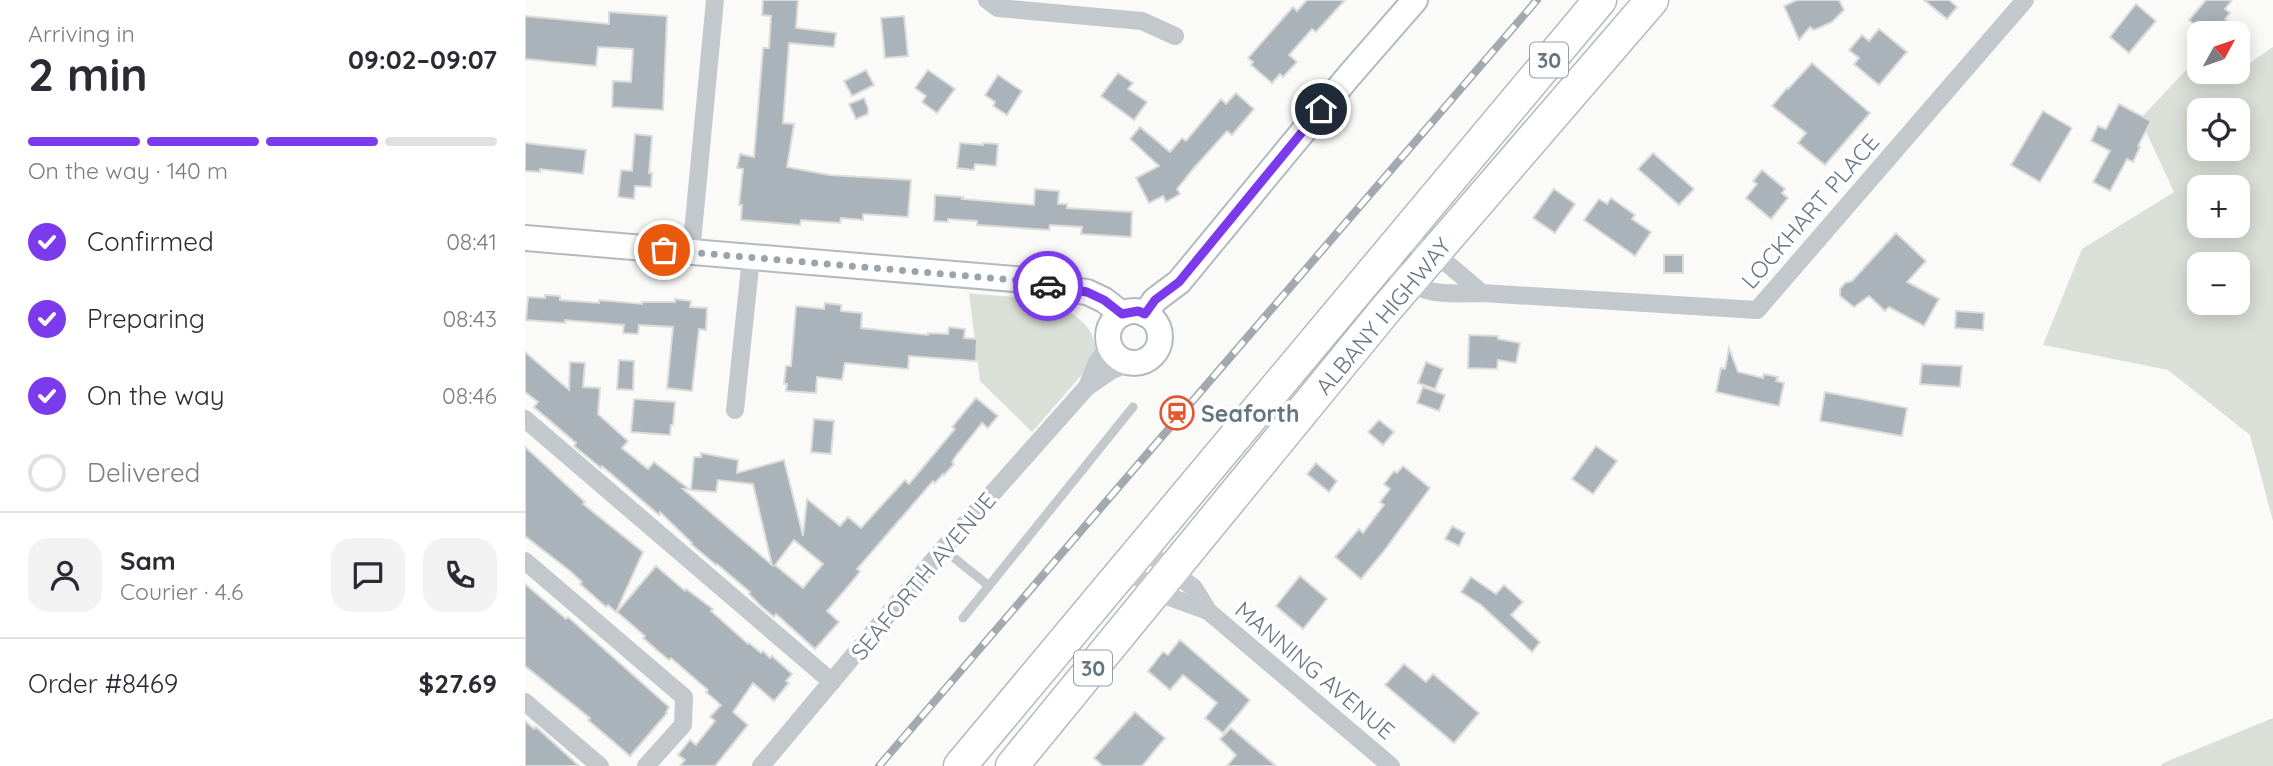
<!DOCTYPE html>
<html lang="en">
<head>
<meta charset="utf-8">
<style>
  body { margin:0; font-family:Quicksand,sans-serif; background:#f2f2f3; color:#2b2b33; height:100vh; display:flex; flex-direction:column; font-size:26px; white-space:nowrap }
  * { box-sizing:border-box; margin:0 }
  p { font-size:23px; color:#7c7c81 }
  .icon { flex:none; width:38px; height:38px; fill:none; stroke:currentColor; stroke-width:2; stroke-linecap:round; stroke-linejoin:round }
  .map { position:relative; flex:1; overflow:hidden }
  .panel { display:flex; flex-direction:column; background:#fff; width:525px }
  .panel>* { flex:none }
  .needle { width:46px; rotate:50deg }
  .fabs { position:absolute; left:1662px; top:21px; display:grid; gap:14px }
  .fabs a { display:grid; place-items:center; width:63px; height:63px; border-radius:14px; background:#fff; box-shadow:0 4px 18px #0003; font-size:35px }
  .pin { position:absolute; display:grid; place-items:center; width:60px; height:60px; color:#fff; margin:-30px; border:4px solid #fff; border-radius:50%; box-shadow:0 2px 7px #0007 }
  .courier { position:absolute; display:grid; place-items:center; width:70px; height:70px; margin:-35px; border:5px solid #7c3aed; border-radius:50%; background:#fff; color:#222; box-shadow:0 2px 9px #0007 }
  .overview em { font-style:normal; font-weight:700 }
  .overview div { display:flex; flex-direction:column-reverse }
  .overview { display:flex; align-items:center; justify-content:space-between; height:119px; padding:0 28px }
  h1 { font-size:46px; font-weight:700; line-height:52px }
  .bar { display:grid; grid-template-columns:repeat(4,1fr); gap:10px 7px; align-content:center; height:84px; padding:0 28px }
  .bar i { height:9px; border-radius:5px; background:#e1e1e2 }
  .bar .active { background:#7c3aed }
  .bar p { grid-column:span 4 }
  .line { display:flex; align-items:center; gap:18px; padding:0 28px; border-top:2px solid #e1e1e2 }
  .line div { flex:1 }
  .round { display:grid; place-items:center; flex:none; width:74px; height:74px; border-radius:21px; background:#f2f2f3 }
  ol { padding:0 28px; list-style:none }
  li { display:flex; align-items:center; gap:21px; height:77px }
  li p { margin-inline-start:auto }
  li .icon { padding:7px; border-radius:50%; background:#7c3aed; color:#fff; stroke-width:4 }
  li:last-child { color:#7c7c81 }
  li i { width:38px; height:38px; border:4px solid #e1e1e2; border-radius:50% }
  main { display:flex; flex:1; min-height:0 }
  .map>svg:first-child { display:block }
  .green { fill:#dadfd7; fill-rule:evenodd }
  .building { fill:#aab3b9; stroke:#dcdcda; stroke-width:2; fill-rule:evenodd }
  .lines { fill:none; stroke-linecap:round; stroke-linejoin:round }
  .secondary-casing { stroke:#b3babf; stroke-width:28 }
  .highway-casing { stroke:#b4b9bd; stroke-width:35 }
  .lane { stroke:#c3c8cc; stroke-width:9 }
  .street { stroke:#c3c8cc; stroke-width:18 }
  .secondary { stroke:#fff; stroke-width:24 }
  .highway { stroke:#fff; stroke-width:32 }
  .rail-casing { stroke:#a2aab0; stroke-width:8 }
  .rail { stroke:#fff; stroke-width:5; stroke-dasharray:16; stroke-linecap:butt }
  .done { stroke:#99a4ac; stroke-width:7; stroke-dasharray:0 12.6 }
  .route { stroke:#7c3aed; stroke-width:9 }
  .labels { text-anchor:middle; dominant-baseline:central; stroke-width:7; stroke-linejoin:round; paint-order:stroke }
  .shield { fill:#fff; stroke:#939fa8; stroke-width:2 }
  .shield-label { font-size:21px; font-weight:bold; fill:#657683 }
  .street-label { font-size:23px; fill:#657683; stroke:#fff }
  .poi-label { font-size:23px; font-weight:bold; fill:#657683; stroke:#fff; text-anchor:start }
</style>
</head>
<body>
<main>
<section class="panel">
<div class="overview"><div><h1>2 min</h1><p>Arriving in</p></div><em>09:02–09:07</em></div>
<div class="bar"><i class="active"></i><i class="active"></i><i class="active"></i><i></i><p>On the way · 140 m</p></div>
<ol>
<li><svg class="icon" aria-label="check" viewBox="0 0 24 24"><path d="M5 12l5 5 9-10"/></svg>Confirmed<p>08:41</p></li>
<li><svg class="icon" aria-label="check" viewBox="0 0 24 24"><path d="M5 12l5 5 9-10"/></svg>Preparing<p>08:43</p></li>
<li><svg class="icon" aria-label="check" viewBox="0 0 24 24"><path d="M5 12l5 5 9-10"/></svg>On the way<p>08:46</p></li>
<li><i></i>Delivered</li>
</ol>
<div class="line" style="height:126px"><a class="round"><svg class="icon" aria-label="person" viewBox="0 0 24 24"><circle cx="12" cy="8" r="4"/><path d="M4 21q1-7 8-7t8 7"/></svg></a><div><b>Sam</b><p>Courier · 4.6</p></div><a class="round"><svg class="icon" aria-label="chat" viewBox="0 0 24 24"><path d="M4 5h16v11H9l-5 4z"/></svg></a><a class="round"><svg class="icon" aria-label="phone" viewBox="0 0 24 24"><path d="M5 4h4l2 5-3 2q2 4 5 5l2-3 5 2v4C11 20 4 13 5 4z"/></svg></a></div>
<div class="line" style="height:91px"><div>Order #8469</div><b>$27.69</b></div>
</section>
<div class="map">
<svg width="1748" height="766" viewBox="0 0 1748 766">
  <rect width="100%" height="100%" fill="#fafaf8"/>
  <g class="green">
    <path d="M1748,47V521L1725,435L1643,370L1518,345L1557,249L1649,192L1615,119L1666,65H1675V72H1713V67H1719ZM1675,110H1713V149H1675ZM1675,187H1713V226H1675ZM1675,264H1713V303H1675Z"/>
    <path d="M444,293C484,298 540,294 565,331C569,338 570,348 573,356L507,432L455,381Z"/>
    <polygon points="1748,718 1748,766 1636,766 1636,764"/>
  </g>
  <g class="building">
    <polygon points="238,0 273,0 271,28 311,33 309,47 264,43 258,123 269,124 262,167 304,175 386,180 383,217 338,214 338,220 316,218 315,223 276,220 275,225 216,220 217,205 214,205 218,169 212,168 215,154 229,157 238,48 244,48 246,16 237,15"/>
    <polygon points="782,0 820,0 791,32 787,29 764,55 772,62 758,77 755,74 747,83 726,65 728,62 723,58 768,7 772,11"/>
    <polygon points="1272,0 1314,0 1319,10 1307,22 1289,30 1285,27 1274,40 1259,6"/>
    <polygon points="1399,0 1424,0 1432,7 1422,19"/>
    <polygon points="1681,0 1707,0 1700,9 1705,13 1700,19 1717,33 1679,33 1664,20"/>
    <polygon points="1611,4 1631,21 1604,53 1585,37"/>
    <polygon points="84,12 142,16 138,110 87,107 88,81 106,82 108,49 73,47 71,66 0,59 0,16 84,24"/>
    <polygon points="379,16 383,56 360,58 356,18"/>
    <polygon points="1354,29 1382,52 1354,85 1329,64 1334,58 1324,50 1337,35 1344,41"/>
    <polygon points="1287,63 1345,113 1300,165 1273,143 1281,133 1247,106 1262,88 1263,89"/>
    <polygon points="341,70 349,85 327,96 319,81"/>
    <polygon points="403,70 430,89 412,113 397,102 401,96 390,88"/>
    <polygon points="593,73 608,83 603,89 622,102 609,120 576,96"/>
    <polygon points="473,75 497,91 482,115 468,106 470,102 460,95"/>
    <polygon points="711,93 729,109 707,135 702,131 668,169 652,189 655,194 641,202 638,196 624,203 611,178 634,166 605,139 615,127 645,152 657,138 661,141 696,99 701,104"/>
    <polygon points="339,98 343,108 343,114 331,119 324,104"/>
    <polygon points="1594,104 1626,121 1613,146 1615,147 1608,162 1602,159 1585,191 1568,182 1585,151 1566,141 1573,126 1581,129"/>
    <polygon points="1518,111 1547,128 1515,182 1486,165"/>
    <polygon points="110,134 127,136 124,173 127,173 126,187 110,186 109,199 93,197 96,170 107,171"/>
    <polygon points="0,143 61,150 58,174 15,169 15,172 0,171"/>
    <polygon points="435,143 458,145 458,143 473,144 471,166 450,164 449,170 432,168"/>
    <polygon points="1128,153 1169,189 1154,205 1113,169"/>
    <polygon points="1237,170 1260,189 1257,193 1263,198 1246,219 1221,198 1232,184 1228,181"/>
    <polygon points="510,189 534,191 533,204 542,204 542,208 607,212 606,237 556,234 557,227 525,225 524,230 452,225 452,221 423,219 423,222 409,221 410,195 438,197 437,199 509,205"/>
    <polygon points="1029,189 1050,204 1030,233 1008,218"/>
    <polygon points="1086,198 1110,215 1107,219 1126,232 1110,256 1059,220 1074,199 1082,204"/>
    <polygon points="1371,233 1401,261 1382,282 1414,299 1399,326 1364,307 1360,311 1344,296 1329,307 1315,296 1315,289 1320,283 1327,281"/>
    <rect x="1139" y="255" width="19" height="18"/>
    <polygon points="20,295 35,296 35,300 74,303 74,300 117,304 117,302 150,302 150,299 166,301 165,307 182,308 181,330 174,329 167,391 142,388 148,327 114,325 113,334 98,333 99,325 40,320 40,323 1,320 3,297 20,298"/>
    <polygon points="300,303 316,305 316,311 337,313 336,328 403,335 403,333 423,334 424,327 440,329 439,338 452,339 451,361 384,356 383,369 320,363 317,380 292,377 291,393 261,391 262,384 259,384 261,366 266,366 271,306 299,309"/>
    <polygon points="1431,311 1459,313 1458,330 1430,328"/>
    <polygon points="944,335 973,336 973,339 995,343 991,363 973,360 972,369 943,368"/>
    <polygon points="1204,348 1213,372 1238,378 1239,374 1253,377 1251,381 1259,383 1254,406 1191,392 1196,368 1200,369"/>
    <path d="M0,352L44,390L45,362L60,363L58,387L75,388L73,414L103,441L97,448L123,469L129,462L164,489H158L247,565L228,484L193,480L191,492L166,490L169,457H176V453L213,460L212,473L259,460L278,536L282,499L315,526L323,517L336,528L380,480L384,484L430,429L427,427L451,398L473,416L463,428L457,423L430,457L427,462L429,464L419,475L418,474L410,483L408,481L332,569L335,571L331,577L302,611L314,622L290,649L251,614L249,617L237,607L224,594L225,592L192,564L191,565L166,544L167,543L135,512L134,515L77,466L76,468L49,446L51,443L9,407L13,402L0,392ZM269,540L298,564L278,588L250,565Z"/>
    <polygon points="94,360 109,361 108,390 92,389"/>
    <polygon points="901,362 918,369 910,389 893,383"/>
    <polygon points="1397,364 1437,366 1435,387 1395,384"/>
    <polygon points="898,387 920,395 914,411 892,403"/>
    <polygon points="1300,392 1382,408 1377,436 1295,421"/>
    <polygon points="109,399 150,402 148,425 146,425 145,435 106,432"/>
    <polygon points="289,419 309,421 306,454 286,452"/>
    <polygon points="854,420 869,432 858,445 843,432"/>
    <polygon points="1071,446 1092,461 1068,494 1047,479"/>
    <polygon points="0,447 60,502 58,504 118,552 91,612 83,605 81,607 55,584 57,582 45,571 0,536"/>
    <polygon points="791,463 812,481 804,492 782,474"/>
    <polygon points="878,466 905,488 859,551 836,579 810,557 834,529 838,533 859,505 855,502 865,489 859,484 869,471 872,473"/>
    <polygon points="927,526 940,533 934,546 920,539"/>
    <polygon points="131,566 160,591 161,589 188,609 186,611 223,644 224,643 236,653 238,651 245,658 247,656 267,674 261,681 264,683 249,701 228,683 208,712 223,725 190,766 155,766 160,760 153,755 165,740 171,745 190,721 185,717 196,705 181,692 183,690 146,658 144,660 133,651 118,638 120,636 92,612"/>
    <polygon points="775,576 802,599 778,629 751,606"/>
    <polygon points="946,577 971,594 979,585 998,602 986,615 1015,642 1007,652 956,605 936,592"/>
    <polygon points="0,584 41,619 43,617 144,707 141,712 142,713 105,756 63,720 65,718 0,666"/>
    <polygon points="655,640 725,700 698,733 680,718 692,703 674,688 658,675 645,690 623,671 638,652 643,655"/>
    <polygon points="879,664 901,682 908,674 954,713 929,743 860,685"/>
    <polygon points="610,712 640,738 617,766 578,766 569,758"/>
    <polygon points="0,721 9,729 11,727 54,766 0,766"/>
    <polygon points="706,728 751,766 702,766 711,755 695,739"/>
  </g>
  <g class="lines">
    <defs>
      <g id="secondary">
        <polyline points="0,238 501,280 533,288 562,292 579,300 597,314"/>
        <circle cx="609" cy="337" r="26"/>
        <polyline points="620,314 630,300 654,282 823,77 890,0"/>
      </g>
      <g id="highway">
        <polyline points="435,766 1075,0"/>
        <polyline points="487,766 862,308 1127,0"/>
      </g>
    </defs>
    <use href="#secondary" class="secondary-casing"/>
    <use href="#highway" class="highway-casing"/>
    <g class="lane">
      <polyline points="418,549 464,586"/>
      <polyline points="438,618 608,407"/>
    </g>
    <g class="street">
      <polyline points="462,0 473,8 617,21 650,36"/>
      <polyline points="877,237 924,265 957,293"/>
      <polyline points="166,253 190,0"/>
      <path d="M857,261C872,272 887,287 905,291C922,295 940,293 957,293L1232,310L1500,0"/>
      <polyline points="562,387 572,362 584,347"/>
      <polyline points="210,410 226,258"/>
      <polyline points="0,419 307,682"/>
      <polyline points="617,548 669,588 683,611 866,766"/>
      <polyline points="0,561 159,697 158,725 121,766"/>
      <polyline points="602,567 631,592 683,611"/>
      <polyline points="0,702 75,766"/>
      <polyline points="236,766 418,549 562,387 587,370 605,363"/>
    </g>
    <use href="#secondary" class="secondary"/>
    <use href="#highway" class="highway"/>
    <defs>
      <polyline id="rail" points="354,766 1012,0"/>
    </defs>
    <use href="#rail" class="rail-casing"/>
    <use href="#rail" class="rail"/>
  </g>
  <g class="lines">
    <polyline class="done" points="139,250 501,281 523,286"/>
    <polyline class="route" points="523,286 562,292 579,300 597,314 613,311 620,314 630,300 654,282 796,109"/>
  </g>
  <defs>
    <symbol id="station-ring" viewBox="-11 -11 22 22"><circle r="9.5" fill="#fff" stroke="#e4572e" stroke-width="1.5"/><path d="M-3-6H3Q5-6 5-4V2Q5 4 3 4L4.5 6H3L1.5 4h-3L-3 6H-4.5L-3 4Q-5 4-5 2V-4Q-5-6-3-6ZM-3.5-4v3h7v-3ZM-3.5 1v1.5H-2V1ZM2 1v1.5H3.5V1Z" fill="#e4572e"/></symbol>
  </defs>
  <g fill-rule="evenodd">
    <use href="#station-ring" x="633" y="394" width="38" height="38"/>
  </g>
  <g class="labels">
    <g class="shield">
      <rect x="1005" y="42.5" width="38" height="35" rx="5"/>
      <rect x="549" y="650.5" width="38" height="35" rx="5"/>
    </g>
    <g class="shield-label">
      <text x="1024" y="60">30</text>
      <text x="568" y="668">30</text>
    </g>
    <g class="street-label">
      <text transform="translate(1285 211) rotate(-49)">LOCKHART PLACE</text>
      <text transform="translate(858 316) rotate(-50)">ALBANY HIGHWAY</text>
      <text transform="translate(398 576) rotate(-50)">SEAFORTH AVENUE</text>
      <text transform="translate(790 670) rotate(40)">MANNING AVENUE</text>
    </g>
    <g class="poi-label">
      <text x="676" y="413">Seaforth</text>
    </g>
  </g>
</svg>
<div class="fabs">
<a><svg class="needle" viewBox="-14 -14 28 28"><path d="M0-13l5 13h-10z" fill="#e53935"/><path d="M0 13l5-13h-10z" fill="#7c7c81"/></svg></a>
<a><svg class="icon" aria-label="locate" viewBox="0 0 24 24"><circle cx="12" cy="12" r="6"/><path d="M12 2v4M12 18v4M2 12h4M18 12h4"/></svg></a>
<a>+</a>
<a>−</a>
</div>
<div class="pin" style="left:139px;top:250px;background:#ea580c"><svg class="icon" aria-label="bag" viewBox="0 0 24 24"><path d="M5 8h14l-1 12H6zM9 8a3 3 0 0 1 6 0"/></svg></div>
<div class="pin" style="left:796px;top:109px;background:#1f2937"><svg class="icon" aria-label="home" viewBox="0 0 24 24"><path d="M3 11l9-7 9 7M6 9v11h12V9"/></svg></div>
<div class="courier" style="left:523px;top:286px"><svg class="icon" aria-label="car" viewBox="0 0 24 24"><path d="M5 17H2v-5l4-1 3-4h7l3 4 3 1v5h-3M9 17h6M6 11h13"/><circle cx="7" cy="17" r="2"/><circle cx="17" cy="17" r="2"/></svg></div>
</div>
</main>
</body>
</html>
